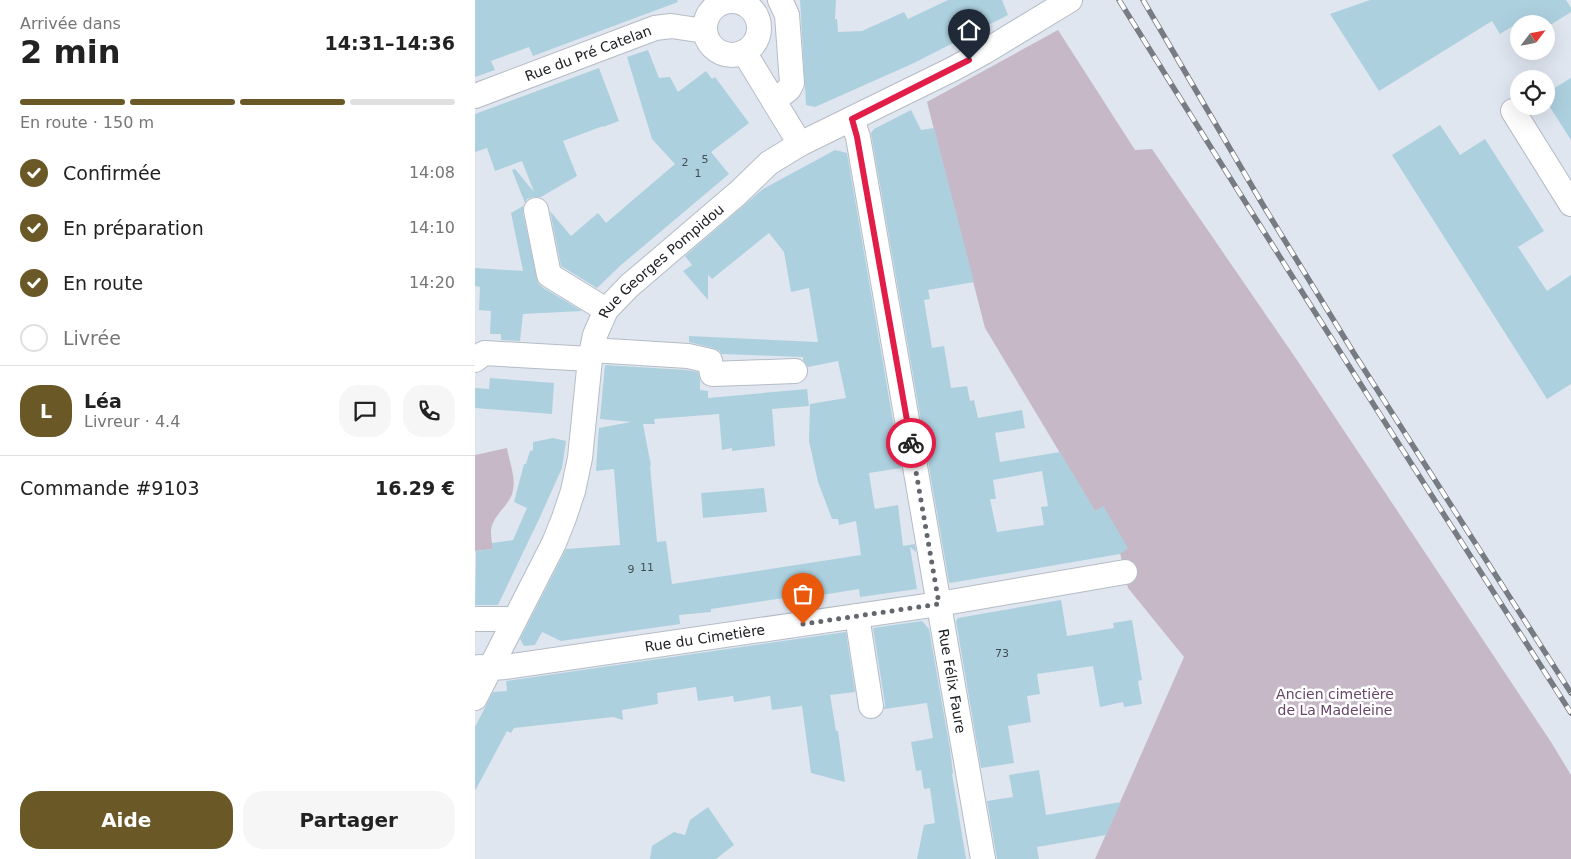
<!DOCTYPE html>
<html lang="fr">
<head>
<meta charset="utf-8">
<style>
  body { margin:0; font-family:"DejaVu Sans",sans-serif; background:#f6f6f6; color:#222; height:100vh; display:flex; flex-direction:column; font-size:19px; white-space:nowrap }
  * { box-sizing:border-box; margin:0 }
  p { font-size:16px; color:#767676 }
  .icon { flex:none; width:28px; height:28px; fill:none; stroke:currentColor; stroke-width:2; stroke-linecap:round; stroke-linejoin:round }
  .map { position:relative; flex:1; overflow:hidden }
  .panel { display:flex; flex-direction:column; background:#fff; width:475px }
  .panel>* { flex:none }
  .needle { width:32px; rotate:58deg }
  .tools { position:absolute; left:1035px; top:15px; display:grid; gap:10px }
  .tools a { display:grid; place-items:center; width:45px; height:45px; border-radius:50%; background:#fff; box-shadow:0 5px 20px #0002; font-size:25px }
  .pin { position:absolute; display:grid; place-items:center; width:42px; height:42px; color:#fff; margin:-51px -21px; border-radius:50% 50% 50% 0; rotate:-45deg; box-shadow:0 0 5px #0007 }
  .pin .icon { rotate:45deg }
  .courier { position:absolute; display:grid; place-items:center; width:50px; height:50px; margin:-25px; border:4px solid #e11d48; border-radius:50%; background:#fff; color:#222; box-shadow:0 1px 6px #0007 }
  .headline em { font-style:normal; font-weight:700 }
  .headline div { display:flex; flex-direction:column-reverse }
  .headline { display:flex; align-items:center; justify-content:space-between; height:85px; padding:0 20px }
  h1 { font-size:32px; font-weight:700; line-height:38px }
  .bar { display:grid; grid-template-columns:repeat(4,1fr); gap:8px 5px; align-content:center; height:60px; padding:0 20px }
  .bar i { height:6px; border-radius:4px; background:#e0e0e0 }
  .bar .current { background:#6a5927 }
  .bar p { grid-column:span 4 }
  .line { display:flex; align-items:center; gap:12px; padding:0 20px; border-top:1px solid #e0e0e0 }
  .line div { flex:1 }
  .round { display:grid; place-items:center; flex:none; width:52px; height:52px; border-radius:20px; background:#f6f6f6 }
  ol { padding:0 20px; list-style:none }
  li { display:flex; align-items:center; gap:15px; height:55px }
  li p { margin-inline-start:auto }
  li .icon { padding:5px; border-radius:50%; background:#6a5927; color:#fff; stroke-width:4 }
  li:last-child { color:#767676 }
  li i { width:28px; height:28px; border:2px solid #e0e0e0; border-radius:50% }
  .cta { display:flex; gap:10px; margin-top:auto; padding:10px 20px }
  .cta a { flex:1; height:58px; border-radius:20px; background:#6a5927; color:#fff; font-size:20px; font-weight:700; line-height:58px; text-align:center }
  .cta a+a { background:#f6f6f6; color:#222 }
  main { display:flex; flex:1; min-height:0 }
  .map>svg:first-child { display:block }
  .green { fill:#c7b8c7 }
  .building { fill:#add0df; fill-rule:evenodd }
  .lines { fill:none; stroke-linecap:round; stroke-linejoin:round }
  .minor-casing { stroke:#b5bcc5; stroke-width:26 }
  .minor { stroke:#fff; stroke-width:24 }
  .rail-casing { stroke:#777c82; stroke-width:5.5 }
  .rail { stroke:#fff; stroke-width:4; stroke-dasharray:11; stroke-linecap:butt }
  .done { stroke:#63676d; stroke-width:5; stroke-dasharray:0 9 }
  .route { stroke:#e11d48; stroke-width:6 }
  .labels { text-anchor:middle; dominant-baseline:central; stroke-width:5; stroke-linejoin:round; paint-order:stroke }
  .number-label { font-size:11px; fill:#434e54 }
  .street-label { font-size:14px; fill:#202226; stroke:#fff }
  .park-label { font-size:14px; fill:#674468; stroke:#fff }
</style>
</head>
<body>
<main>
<section class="panel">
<div class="headline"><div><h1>2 min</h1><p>Arrivée dans</p></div><em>14:31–14:36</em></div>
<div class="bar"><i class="current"></i><i class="current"></i><i class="current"></i><i></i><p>En route · 150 m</p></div>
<ol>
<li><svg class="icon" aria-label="check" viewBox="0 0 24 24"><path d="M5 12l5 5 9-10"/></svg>Confirmée<p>14:08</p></li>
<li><svg class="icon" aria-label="check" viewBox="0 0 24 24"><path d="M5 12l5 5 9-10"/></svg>En préparation<p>14:10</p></li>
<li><svg class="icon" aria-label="check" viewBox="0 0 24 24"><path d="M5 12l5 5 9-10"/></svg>En route<p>14:20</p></li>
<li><i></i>Livrée</li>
</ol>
<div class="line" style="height:90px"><b class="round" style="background:#6a5927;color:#fff">L</b><div><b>Léa</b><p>Livreur · 4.4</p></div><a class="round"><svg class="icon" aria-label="chat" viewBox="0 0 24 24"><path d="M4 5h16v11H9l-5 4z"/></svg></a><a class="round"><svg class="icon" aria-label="phone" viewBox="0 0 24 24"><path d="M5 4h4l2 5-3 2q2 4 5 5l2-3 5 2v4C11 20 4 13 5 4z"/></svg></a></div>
<div class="line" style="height:65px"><div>Commande #9103</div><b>16.29 €</b></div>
<div class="cta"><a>Aide</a><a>Partager</a></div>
</section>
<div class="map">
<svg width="1096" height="859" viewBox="0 0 1096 859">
  <rect width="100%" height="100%" fill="#dfe6f0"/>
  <g class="green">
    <polygon points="583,30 660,150 677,149 824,363 1076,742 1096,775 1096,859 620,859 709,657 653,588 645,553 510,328 452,102"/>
    <path d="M32,448C34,461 41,477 38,490C36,503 23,511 18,523C14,531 17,541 18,549L0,551V455Z"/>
  </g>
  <g class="building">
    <polygon points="0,0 202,0 203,2 58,56 54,47 16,61 20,70 0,77"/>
    <polygon points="325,0 361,0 360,19 362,19 363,32 387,31 429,12 433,19 473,0 527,0 533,15 439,63 340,107 331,105"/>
    <polygon points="895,0 1091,0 1096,8 1096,12 1077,24 1041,24 1025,34 1017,21 904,91 855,14"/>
    <polygon points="173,50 184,78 195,77 203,92 231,71 237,79 240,77 274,123 236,152 254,174 146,265 122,288 86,266 75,211 96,236 123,213 131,223 200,164 177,139 152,57"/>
    <polygon points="124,68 144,121 128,127 128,126 88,141 102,176 66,197 58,197 52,199 50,203 37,170 40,169 59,192 47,161 20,171 12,148 0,152 0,114"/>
    <polygon points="1096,78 1096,140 1071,101 1071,93"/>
    <path d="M436,110L446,130L459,128L499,282L453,290L455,299L449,300L457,348L469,346L476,388L492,386L495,401L499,400L503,418L547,410L550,428L520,433L525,462L585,452L620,511L628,506L646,536L653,548L645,554L475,583L474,582L396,133L399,129ZM567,471L573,506L566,507L569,525L522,532L515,499H521L518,480Z"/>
    <polygon points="965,125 985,155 1010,139 1069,231 1043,247 1072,291 1096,275 1096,384 1072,399 917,155"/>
    <polygon points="360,150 372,153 426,468 394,473 399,505 400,509 423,505 428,546 440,544 441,552 435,547 442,589 385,597 384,589 316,600 315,597 236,609 236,612 204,615 205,624 86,641 67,632 60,645 49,646 45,639 91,549 145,545 139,469 121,471 123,439 124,428 156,422 125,419 130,365 211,370 223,372 225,380 225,390 233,391 233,398 332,389 334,406 297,409 300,446 257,451 257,448 247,450 244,414 179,419 180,424 168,424 176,466 175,466 182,542 191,541 197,584 386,555 381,521 364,525 363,519 357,519 343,482 334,441 335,404 371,398 363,361 333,367 328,360 328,357 246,354 245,351 238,348 214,342 214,336 343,342 334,288 316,292 309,252 294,233 237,279 233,275 233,300 208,271 217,265 210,256 288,189"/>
    <polygon points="48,206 48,213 63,283 67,287 107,311 48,314 45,341 26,340 26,334 15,334 16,311 4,310 5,287 0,286 0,268 48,271 36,213"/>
    <polygon points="15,378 79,383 77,414 0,408 0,388 14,389"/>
    <polygon points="78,438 91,441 87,468 65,517 23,605 0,605 1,551 18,549 17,543 38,540 52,508 39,502 49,464 51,464 55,451 58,450 58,442"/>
    <polygon points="289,488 292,512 228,518 226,493"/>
    <polygon points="586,600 592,636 639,628 638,623 657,620 667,680 663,681 667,704 649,707 648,702 625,707 618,666 562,674 565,694 552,696 556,722 533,726 539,763 506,768 481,621 483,618"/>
    <polygon points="447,621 454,629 475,749 478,773 477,774 491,859 442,859 449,825 460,823 455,788 449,789 446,770 441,771 436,742 458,738 452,703 409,709 410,704 398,628"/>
    <polygon points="371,632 380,692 355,695 361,731 363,731 370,782 336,773 327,706 297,710 295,696 259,702 258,696 223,701 221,687 182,693 183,704 147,710 148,720 138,717 39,728 36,733 32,731 0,791 0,727 18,692 32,691 31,681"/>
    <polygon points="564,770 571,815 646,802 631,835 562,847 564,859 522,859 512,801 538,797 534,775"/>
    <polygon points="233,807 259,845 241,859 175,859 177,846 199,832 210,835 215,820"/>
  </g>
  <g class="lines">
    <defs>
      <g id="minor">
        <circle cx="257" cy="28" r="27"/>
        <polyline points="269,52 325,144"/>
        <path id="s1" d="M0,96L180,28L196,26L230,31"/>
        <polyline points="299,101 314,89 317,83 312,15 305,0"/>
        <polyline points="1038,111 1096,204"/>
        <path id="s2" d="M377,119L383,137L508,859"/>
        <polyline points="61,210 74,275 131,310"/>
        <polyline points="117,350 213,356 235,361 237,374 320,371"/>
        <polyline points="0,360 9,353 115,359"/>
        <polyline points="382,616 396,706"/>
        <polyline points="0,619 40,619"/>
        <path id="s3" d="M4,667L16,668L31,667L464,604L650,572"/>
        <path id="s4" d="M0,698L79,543L89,518L98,491L105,458L115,359L120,335L131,310L154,286L263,193L294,163L325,144L478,69L511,51L595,0"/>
      </g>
    </defs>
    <use href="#minor" class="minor-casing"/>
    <use href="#minor" class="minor"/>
    <defs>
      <g id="rail">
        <path d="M644,0C792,239 944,476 1096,713"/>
        <polyline points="668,0 788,205 880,355 1096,693"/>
      </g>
    </defs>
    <use href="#rail" class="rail-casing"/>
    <use href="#rail" class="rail"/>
  </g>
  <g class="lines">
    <polyline class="done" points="328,624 464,604 436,443"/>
    <polyline class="route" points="436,443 382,137 377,119 494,60"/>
  </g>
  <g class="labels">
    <g class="number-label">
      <text x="230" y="159">5</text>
      <text x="210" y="162">2</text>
      <text x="223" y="173">1</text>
      <text x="172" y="567">11</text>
      <text x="156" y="569">9</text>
      <text x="527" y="653">73</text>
    </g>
    <g class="street-label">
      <text stroke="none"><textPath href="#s1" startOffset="121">Rue du Pré Catelan</textPath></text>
      <text stroke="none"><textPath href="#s4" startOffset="488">Rue Georges Pompidou</textPath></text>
      <text stroke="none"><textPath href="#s3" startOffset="228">Rue du Cimetière</textPath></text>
      <text stroke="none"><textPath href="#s2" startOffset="571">Rue Félix Faure</textPath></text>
    </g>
    <g class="park-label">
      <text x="860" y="694">Ancien cimetière<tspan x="860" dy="16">de La Madeleine</tspan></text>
    </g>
  </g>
</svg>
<div class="tools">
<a><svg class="needle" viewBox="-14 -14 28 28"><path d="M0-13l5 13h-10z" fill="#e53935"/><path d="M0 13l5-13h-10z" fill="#767676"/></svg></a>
<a><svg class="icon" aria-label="locate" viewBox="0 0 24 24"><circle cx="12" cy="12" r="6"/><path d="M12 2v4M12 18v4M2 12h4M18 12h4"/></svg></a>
</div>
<div class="pin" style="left:328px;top:624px;background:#ea580c"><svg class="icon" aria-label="bag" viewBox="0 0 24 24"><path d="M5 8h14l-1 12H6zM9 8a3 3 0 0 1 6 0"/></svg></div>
<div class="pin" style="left:494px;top:60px;background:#1f2937"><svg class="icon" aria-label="home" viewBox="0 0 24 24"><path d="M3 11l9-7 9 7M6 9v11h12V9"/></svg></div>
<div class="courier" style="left:436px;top:443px"><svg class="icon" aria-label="bike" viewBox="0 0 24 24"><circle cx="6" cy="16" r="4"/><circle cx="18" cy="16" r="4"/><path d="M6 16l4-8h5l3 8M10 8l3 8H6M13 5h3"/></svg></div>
</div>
</main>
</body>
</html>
